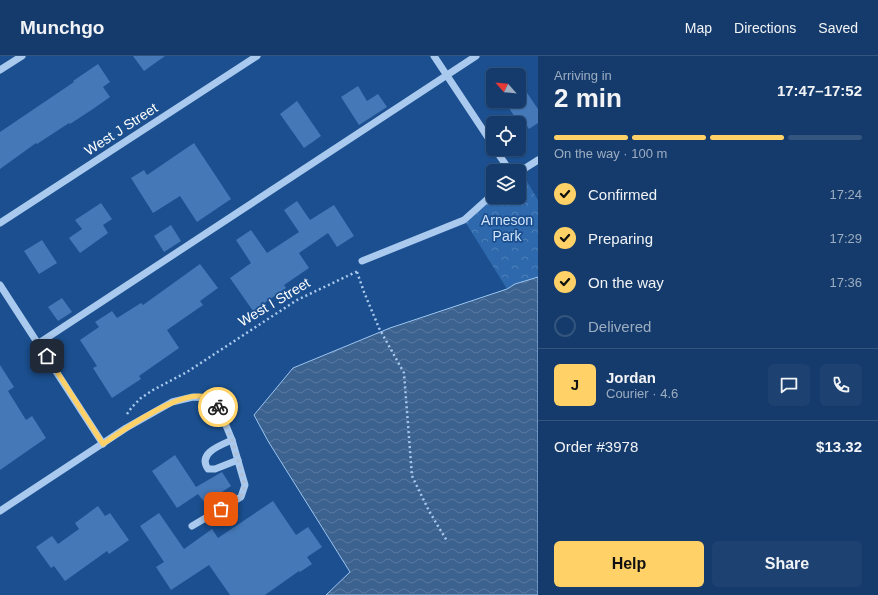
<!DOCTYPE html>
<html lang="en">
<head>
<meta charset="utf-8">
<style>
  body { margin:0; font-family:Helvetica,sans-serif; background:#1d4271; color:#f1f3f6; height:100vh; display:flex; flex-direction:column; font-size:15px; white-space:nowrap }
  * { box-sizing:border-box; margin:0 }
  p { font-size:13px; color:#9dadc1 }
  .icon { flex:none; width:22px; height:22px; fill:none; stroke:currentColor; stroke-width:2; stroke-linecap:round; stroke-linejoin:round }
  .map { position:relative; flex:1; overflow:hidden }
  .drawer { display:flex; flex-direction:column; background:#143b6b; width:340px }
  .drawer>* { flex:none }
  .needle { width:26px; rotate:297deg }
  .tools { position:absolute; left:486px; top:12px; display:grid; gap:8px }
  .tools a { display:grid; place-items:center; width:40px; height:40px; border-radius:6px; background:#143b6b; box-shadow:0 1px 3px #0004,0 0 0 1px #33557e; font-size:20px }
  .pin { position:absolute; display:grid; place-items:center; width:34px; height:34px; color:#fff; margin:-17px; border-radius:8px; box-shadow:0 2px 6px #0006 }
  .courier { position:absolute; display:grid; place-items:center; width:40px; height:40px; margin:-20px; border:3px solid #ffd166; border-radius:50%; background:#fff; color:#222; box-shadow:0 1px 5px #0007 }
  .overview em { font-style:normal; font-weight:700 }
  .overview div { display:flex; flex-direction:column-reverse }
  .overview { display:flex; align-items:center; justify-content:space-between; height:68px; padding:0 16px }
  h1 { font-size:26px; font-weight:700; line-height:30px }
  .bar { display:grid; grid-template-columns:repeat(4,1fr); gap:6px 4px; align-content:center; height:48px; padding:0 16px }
  .bar i { height:5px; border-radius:3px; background:#33557e }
  .bar .on { background:#ffd166 }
  .bar p { grid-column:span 4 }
  .line { display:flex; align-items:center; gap:10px; padding:0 16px; border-top:1px solid #33557e }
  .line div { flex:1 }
  .round { display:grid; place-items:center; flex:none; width:42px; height:42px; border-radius:6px; background:#1d4271 }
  ol { padding:0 16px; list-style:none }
  li { display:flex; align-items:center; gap:12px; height:44px }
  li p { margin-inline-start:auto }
  li .icon { padding:4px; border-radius:50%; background:#ffd166; color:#111; stroke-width:4 }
  li:last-child { color:#9dadc1 }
  li i { width:22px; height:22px; border:2px solid #33557e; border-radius:50% }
  .primary-button { display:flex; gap:8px; margin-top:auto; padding:8px 16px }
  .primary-button a { flex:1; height:46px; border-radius:6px; background:#ffd166; color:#111; font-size:16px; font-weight:700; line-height:46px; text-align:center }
  .primary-button a+a { background:#1d4271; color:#f1f3f6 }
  header { display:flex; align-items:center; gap:24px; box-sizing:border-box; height:56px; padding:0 20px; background:#143b6b; border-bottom:1px solid #33557e }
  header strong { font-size:19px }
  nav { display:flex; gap:22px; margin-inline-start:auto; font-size:14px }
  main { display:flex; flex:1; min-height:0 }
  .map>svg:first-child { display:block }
  .park { fill:url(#park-crowns) }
  .water { fill:url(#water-waves); stroke:#9cc4f0 }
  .building { fill:#4478b7 }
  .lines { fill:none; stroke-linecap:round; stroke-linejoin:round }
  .path { stroke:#a9c9ee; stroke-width:2.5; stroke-dasharray:2 3; stroke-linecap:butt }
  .minor { stroke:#a9c9ee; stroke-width:7 }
  .done { stroke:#afc1d8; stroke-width:4; stroke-dasharray:0 7.2 }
  .route { stroke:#ffd166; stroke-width:5 }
  .labels { text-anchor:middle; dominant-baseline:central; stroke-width:3.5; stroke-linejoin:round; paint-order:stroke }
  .street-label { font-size:14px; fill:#fff; stroke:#1b4f8f }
  .park-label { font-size:14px; fill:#cfe3fa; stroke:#1b4f8f }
</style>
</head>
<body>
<header>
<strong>Munchgo</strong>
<nav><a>Map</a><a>Directions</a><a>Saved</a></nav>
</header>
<main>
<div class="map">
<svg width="538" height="539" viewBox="0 0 538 539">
  <defs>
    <pattern id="park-crowns" width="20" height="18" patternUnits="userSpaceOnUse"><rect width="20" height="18" fill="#2e69ad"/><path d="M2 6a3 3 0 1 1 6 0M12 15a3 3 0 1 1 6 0" fill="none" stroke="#4d80b9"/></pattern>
    <pattern id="water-waves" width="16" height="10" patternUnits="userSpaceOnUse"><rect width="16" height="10" fill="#3c6290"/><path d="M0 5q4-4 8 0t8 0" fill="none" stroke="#597aa1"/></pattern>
  </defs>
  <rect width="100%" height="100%" fill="#1b4f8f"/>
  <polygon class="park" points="521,115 538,144 538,221 515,228 507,233 464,164 493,141 519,141 519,116"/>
  <polygon class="water" points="538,221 538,539 326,539 350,516 268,385 254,359 293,312 390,272 507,233 515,228"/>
  <g class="building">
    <polygon points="133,0 165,0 144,15"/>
    <polygon points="98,8 110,26 103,31 110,41 93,53 70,68 69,67 37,88 36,87 0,113 0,76 74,26 73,25"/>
    <polygon points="519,25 538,53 538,67 529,73 521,61 517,64 504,45 519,45"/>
    <polygon points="358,30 367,45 378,38 387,51 359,69 341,41"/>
    <polygon points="297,45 321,80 304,92 280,58"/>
    <polygon points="194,87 231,143 197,166 180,140 153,157 131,122 144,114 147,119"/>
    <polygon points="297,145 310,164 334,149 354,180 337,191 328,177 299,197 309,212 284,229 286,232 253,255 230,222 251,207 236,184 251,174 267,197 299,176 284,154"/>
    <polygon points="101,147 112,163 103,169 108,177 80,197 69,182 82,173 75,164"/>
    <polygon points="171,169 181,185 164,196 154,180"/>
    <polygon points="42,184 57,207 39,218 24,195"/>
    <polygon points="200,208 218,232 200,245 203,249 167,274 179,292 139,320 141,323 112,342 93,312 97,310 80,284 99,271 95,266 112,255 117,262 141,247 143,249"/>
    <polygon points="62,242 72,256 58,265 48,251"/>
    <polygon points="0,309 14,331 8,335 26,364 32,360 46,382 0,414"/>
    <polygon points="175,399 196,431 222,416 231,430 205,447 198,438 177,452 152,415"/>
    <polygon points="273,445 296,479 308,471 322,491 307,501 312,508 300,516 299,515 265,539 230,539 209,509 171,534 156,511 164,506 140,470 159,457 184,493 212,473 218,482"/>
    <polygon points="98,450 105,460 110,457 129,484 109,498 107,495 65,525 54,510 51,512 36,491 52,480 58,488 79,473 75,467"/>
  </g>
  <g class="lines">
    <g class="path">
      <polyline points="357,216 364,236 379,272 404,317 412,420 429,455 447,485"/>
      <polyline points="127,358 132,351 141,342 153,334 187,316 297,244 358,215"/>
    </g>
    <g class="minor">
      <polyline points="434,0 493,89"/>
      <polyline points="0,14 22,0"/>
      <polyline points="495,93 510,115"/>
      <polyline points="519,116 538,104"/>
      <polyline points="0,167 257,0"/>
      <polyline points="362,205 464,164 493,138"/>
      <polyline points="0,229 103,388"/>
      <polyline points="39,287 476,0"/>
      <path d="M232,384C221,389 197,397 208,413H215L238,404"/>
      <polyline points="0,455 126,372 172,346 193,341 206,342 218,350 232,384 245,429 241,441 192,470"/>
    </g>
  </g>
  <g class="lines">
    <polyline class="done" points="218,351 232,384 245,429 241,441 221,453"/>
    <path class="route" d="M47,300L103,388C123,374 181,333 206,341C210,343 216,348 218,351"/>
  </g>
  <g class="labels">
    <g class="street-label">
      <text transform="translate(121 73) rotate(-33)">West J Street</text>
      <text transform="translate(274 246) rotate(-31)">West I Street</text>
    </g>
    <g class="park-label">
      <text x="507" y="164">Arneson<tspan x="507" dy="16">Park</tspan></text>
    </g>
  </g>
</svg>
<div class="tools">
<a><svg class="needle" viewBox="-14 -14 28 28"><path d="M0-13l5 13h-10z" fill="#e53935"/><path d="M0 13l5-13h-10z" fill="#9dadc1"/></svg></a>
<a><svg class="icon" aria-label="locate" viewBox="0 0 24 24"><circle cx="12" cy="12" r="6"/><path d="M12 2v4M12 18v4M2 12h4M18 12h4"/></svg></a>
<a><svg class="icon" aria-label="layers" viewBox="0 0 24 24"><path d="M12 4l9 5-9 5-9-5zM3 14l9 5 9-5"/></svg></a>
</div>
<div class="pin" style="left:221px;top:453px;background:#ea580c"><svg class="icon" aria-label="bag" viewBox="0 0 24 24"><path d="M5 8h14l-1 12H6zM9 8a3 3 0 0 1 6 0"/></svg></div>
<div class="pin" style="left:47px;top:300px;background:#1f2937"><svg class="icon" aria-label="home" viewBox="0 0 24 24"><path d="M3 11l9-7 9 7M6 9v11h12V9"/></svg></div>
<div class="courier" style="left:218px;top:351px"><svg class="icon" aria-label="bike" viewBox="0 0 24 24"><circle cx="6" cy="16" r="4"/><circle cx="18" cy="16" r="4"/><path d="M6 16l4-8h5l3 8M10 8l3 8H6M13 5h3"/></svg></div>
</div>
<section class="drawer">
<div class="overview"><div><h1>2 min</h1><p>Arriving in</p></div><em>17:47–17:52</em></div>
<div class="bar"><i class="on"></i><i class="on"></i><i class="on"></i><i></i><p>On the way · 100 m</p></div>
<ol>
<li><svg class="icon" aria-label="check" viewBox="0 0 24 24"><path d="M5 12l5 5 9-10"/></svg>Confirmed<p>17:24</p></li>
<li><svg class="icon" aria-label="check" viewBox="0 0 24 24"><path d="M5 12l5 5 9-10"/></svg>Preparing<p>17:29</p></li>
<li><svg class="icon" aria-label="check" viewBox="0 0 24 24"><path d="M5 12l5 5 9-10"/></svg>On the way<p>17:36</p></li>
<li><i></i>Delivered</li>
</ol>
<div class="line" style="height:72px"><b class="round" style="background:#ffd166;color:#111">J</b><div><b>Jordan</b><p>Courier · 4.6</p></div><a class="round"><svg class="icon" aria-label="chat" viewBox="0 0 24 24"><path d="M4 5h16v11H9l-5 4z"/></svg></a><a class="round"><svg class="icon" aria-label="phone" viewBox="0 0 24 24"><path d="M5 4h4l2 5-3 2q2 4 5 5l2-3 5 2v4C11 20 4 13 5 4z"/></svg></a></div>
<div class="line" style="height:52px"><div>Order #3978</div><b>$13.32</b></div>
<div class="primary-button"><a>Help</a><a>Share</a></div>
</section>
</main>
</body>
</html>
